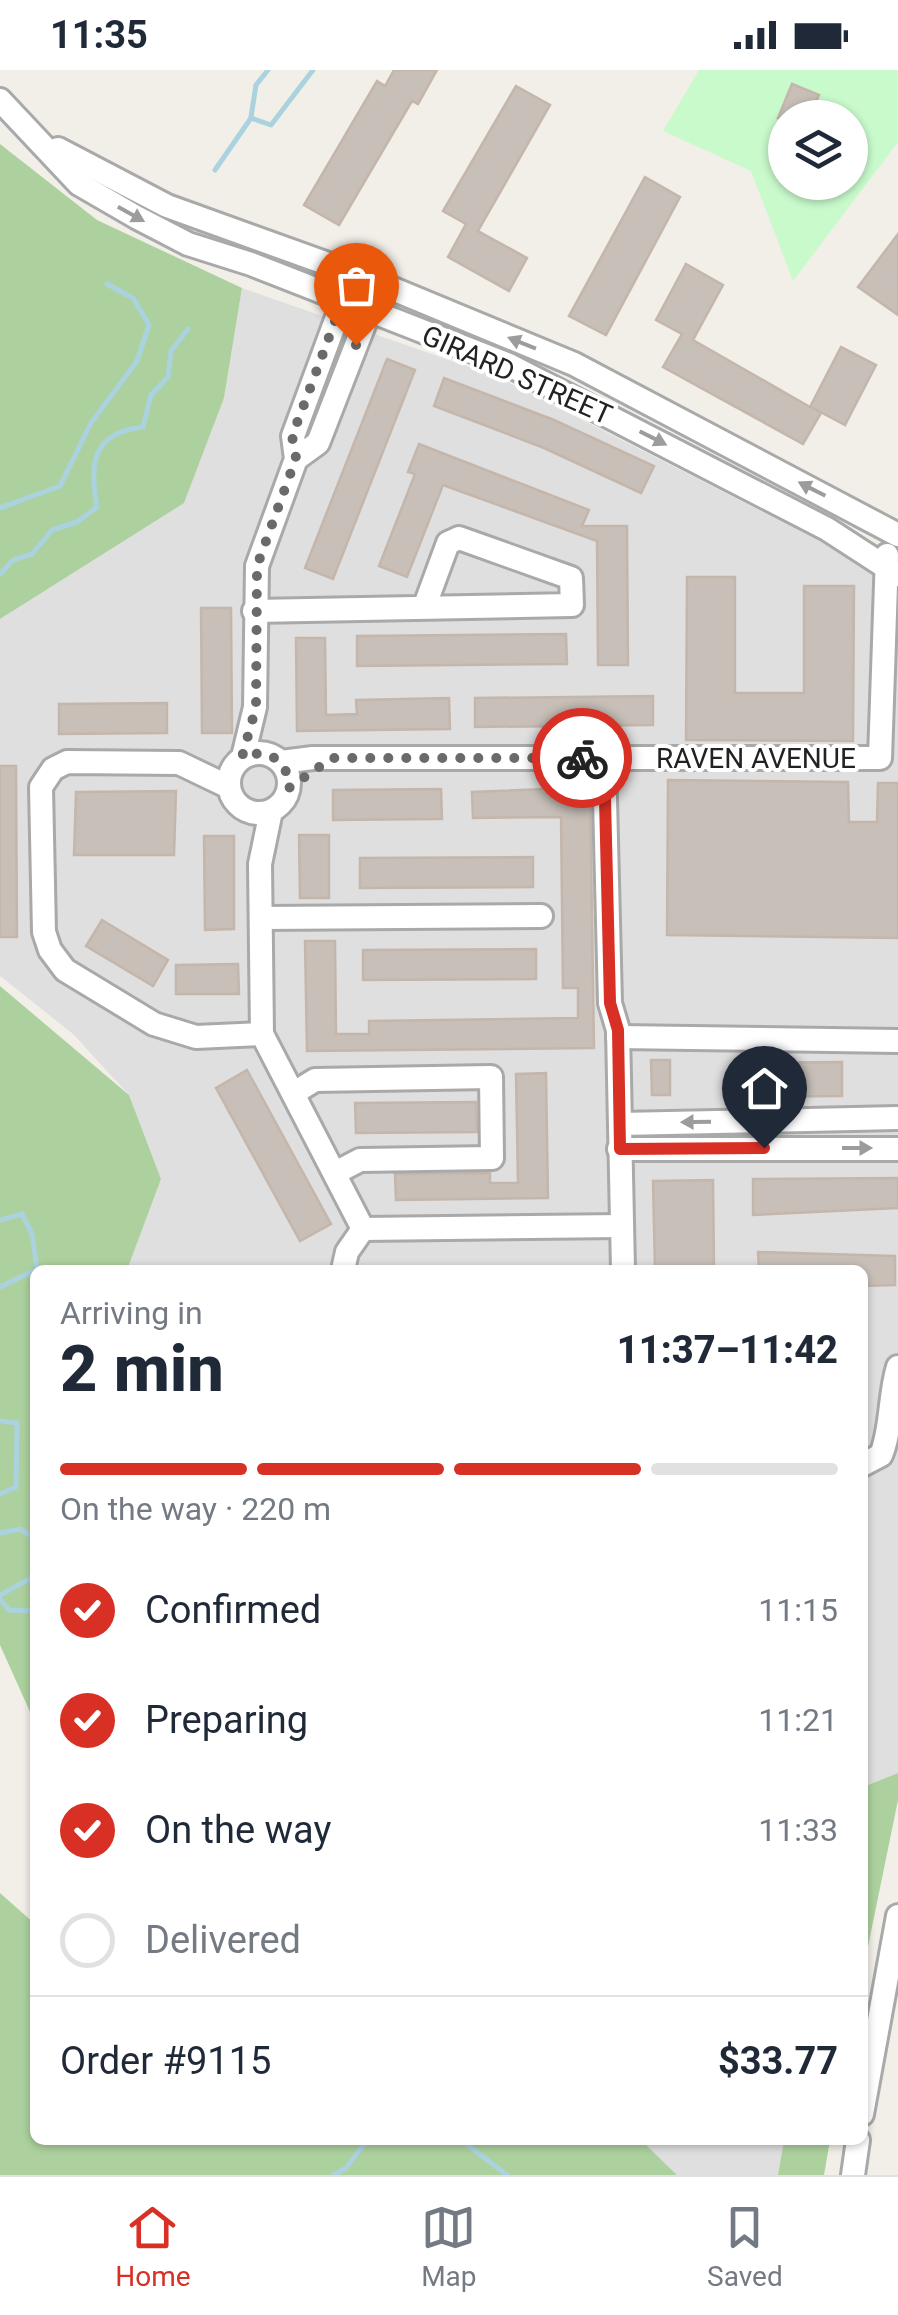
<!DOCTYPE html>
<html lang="en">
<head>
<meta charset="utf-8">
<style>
  body { margin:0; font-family:Roboto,sans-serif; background:#f2f2f3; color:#1f2937; height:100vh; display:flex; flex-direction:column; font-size:38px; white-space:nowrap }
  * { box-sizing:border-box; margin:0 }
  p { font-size:32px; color:#747a83 }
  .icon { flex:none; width:55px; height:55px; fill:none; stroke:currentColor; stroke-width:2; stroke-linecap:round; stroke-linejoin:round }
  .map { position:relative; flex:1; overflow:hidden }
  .panel { position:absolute; left:30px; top:1195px; width:838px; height:880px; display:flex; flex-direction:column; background:#fff; border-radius:15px; box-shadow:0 2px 8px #0004 }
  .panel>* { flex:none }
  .tools { position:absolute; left:768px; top:30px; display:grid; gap:20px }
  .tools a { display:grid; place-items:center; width:100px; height:100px; border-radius:50%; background:#fff; box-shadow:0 2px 8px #0004; font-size:50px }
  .pin { position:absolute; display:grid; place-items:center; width:85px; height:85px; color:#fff; margin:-102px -42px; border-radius:50% 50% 50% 0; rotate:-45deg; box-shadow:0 0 10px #0007 }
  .pin .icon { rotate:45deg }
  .courier { position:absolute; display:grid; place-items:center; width:100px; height:100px; margin:-50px; border:8px solid #d93025; border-radius:50%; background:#fff; color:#222; box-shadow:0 2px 12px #0007 }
  .head em { font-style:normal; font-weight:800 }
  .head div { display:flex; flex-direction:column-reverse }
  .head { display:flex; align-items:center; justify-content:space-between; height:170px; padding:0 30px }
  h1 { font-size:65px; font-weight:800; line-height:75px }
  .bar { display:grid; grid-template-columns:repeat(4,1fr); gap:15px 10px; align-content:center; height:120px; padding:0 30px }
  .bar i { height:12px; border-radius:8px; background:#e0e1e3 }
  .bar .selected { background:#d93025 }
  .bar p { grid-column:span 4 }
  .line { display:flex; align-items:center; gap:25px; padding:0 30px; border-top:2px solid #e0e1e3 }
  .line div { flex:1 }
  ol { padding:0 30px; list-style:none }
  li { display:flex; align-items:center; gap:30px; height:110px }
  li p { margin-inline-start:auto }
  li .icon { padding:10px; border-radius:50%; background:#d93025; color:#fff; stroke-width:4 }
  li:last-child { color:#747a83 }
  li i { width:55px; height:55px; border:5px solid #e0e1e3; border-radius:50% }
  .status { display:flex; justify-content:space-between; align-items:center; height:70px; padding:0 50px; background:#fff; direction:ltr }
  .status svg { height:28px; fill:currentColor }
  .menu { display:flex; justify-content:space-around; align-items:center; height:140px; border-top:2px solid #e0e1e3; background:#fff; font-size:28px; color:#747a83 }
  .menu a { display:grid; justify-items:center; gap:5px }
  .menu .selected { color:#d93025 }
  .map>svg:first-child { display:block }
  .residential { fill:#e0dfdf }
  .forest { fill:#add19e }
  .park { fill:#c8facc; fill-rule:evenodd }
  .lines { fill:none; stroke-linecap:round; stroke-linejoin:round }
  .stream { stroke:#aad3df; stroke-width:5 }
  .building { fill:#c7bfb8; stroke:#c4b6ab; stroke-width:2.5 }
  .minor-casing { stroke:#a9a9a9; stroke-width:28 }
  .minor { stroke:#fff; stroke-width:22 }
  .oneway { fill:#9c9c9c }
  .done { stroke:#6b6a68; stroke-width:10; stroke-dasharray:0 18 }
  .route { stroke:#d93025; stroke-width:12 }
  .labels { text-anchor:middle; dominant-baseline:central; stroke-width:8; stroke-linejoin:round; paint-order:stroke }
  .street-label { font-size:28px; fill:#222; stroke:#fff }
</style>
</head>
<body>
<div class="status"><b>11:35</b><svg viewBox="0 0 49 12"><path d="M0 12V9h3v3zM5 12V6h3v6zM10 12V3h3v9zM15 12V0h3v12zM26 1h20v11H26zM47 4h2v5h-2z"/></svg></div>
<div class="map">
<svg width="898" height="2105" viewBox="0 0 898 2105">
  <rect width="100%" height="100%" fill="#f2efe9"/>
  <g class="residential">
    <polygon points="242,218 498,307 898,511 898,1703 863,1717 862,1200 127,1200 161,1109 129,1025 73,964 0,906 0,549 184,432 224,328"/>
    <polygon points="641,2070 784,2070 778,2105 677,2105"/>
  </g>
  <g class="forest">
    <polygon points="0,74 97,150 242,218 224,328 184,433 0,549"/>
    <polygon points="0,916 129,1025 161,1109 127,1200 35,1200 35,1653 0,1575"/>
    <polygon points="898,1703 898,1730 863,1901 863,1717"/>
    <polygon points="0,1823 35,1854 35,2070 641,2070 677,2105 0,2105"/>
    <polygon points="784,2070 830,2070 824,2105 778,2105"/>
  </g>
  <path class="park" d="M699,0H898V72L793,211L751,101L663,61ZM785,48H850V112H785Z"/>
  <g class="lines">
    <g class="stream">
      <polyline points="251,47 256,15 268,0"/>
      <polyline points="215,100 251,48 271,55 313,0"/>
      <polyline points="0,438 60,416 91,353 137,291 149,255 133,228 107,214"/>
      <path d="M0,504L13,490L32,484L52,460L77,452L97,437C89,393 92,363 143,357L151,325L168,307L171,281L188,259"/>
      <polyline points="0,1150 22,1144 32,1164 37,1199 0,1217"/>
      <polyline points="0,1351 17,1353 16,1417 0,1424"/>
      <polyline points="0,1463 20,1459 35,1468"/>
      <polyline points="0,1525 35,1506"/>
      <polyline points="0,1529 9,1540 35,1541"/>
      <polyline points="461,2070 507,2105"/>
      <polyline points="334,2105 346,2098 367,2070"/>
    </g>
  </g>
  <g class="building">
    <polygon points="394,0 437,0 418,34 412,31 339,155 304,135 377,11 385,16"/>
    <polygon points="792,14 819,25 809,48 778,48"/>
    <polygon points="516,16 550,35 478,161 527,188 509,221 448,187 466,154 443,141"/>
    <polygon points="645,107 680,127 606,265 569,246"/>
    <polygon points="898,164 898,245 858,217"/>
    <polygon points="686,194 723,215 693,270 810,337 841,277 876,295 845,355 811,337 821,343 803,374 663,297 682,264 656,250"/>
    <polygon points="387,289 415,300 333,509 305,498"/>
    <polygon points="444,308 554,350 654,396 641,423 544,378 434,336"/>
    <polygon points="419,374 589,440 582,456 627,456 628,595 598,595 597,471 443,415 407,507 379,496 415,404 408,402"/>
    <polygon points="687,507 735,507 735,623 804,623 804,516 854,516 853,671 686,670"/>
    <polygon points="201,538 231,538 232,663 202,663"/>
    <polygon points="566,564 567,594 357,596 357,566"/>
    <polygon points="296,568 325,568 326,645 357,644 356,630 449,628 450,659 297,661"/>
    <polygon points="653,626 653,655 475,657 475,628"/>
    <polygon points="167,633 167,663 59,664 59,634"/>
    <polygon points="0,696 16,696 17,867 0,867"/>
    <polygon points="668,710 848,712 849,752 877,752 878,713 898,713 898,868 667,865"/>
    <polygon points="590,717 594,978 307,981 305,871 335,871 336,964 369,964 369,951 578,948 578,918 563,918 561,747 473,748 472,722"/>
    <polygon points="441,719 442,749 333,750 333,720"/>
    <polygon points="176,721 174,785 74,785 76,722"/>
    <polygon points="299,765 329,765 329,828 300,828"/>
    <polygon points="204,766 234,766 234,859 205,860"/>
    <polygon points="533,787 533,817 360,818 360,788"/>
    <polygon points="102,850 168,890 153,916 86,876"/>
    <polygon points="536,879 536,909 363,910 363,880"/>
    <polygon points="238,894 239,924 176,924 176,895"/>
    <polygon points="651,990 670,990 670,1025 652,1025"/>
    <polygon points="842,992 842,1026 746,1027 746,993"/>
    <polygon points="247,1000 331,1154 300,1171 216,1018"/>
    <polygon points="546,1003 548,1128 396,1130 395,1104 490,1103 490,1113 518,1113 516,1004"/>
    <polygon points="476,1032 477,1062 356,1063 355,1033"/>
    <polygon points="898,1108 898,1138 753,1145 753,1109"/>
    <polygon points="713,1110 714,1200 655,1200 653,1111"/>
    <polygon points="758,1182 895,1186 895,1215 862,1216 862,1200 759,1200"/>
  </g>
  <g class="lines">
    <defs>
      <g id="minor">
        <polyline points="0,30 79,114 136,147 188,174 251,194 509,295 827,459 898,505"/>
        <polyline points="58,79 167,136 364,207 574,294 898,465"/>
        <polyline points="296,389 318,373 369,242 367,228"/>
        <polyline points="254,541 572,535 571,508 459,468 448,473 424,538"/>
        <circle cx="259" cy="713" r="30"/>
        <polyline points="243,687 255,637 257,496 296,389 293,366 343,231 352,220"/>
        <polyline points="604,688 610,933 618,960 623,1200"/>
        <polyline points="281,692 313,688 880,688 887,485"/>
        <polyline points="229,717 179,693 67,692 53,699 41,717 44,862 50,880 65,900 154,954 196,967 262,964"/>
        <polyline points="271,741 260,794 262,964 363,1159 622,1156"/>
        <polyline points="262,848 541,846"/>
        <polyline points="618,967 898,971"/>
        <polyline points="294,1023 315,1010 491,1007 492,1088 360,1090 337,1102"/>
        <polyline points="620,1054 898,1048"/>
        <polyline points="619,1079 898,1079"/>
        <polyline points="343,1200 347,1182 363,1159"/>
        <path d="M862,1395L881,1385C892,1358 889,1326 898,1297"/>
        <polyline points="862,2044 898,1846"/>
        <polyline points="853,2105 858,2070"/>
      </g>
    </defs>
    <use href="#minor" class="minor-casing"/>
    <use href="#minor" class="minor"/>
  </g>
  <defs><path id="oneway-solid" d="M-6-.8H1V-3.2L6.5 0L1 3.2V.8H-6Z" transform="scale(2.5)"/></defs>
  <g class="oneway">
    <use href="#oneway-solid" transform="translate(131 144) rotate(29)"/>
    <use href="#oneway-solid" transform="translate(522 273) rotate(-158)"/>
    <use href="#oneway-solid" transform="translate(653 368) rotate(27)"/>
    <use href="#oneway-solid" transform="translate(812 419) rotate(-153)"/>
    <use href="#oneway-solid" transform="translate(696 1052) rotate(179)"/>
    <use href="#oneway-solid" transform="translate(857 1078)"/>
  </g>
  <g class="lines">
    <path class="done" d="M356,275L369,242L364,206L342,232L305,332L292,366L296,388L257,496L256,637L242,687C268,677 289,691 289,718L332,688H582"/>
    <polyline class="route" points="582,688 604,688 610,933 618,960 620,1079 764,1078"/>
  </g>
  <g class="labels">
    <g class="street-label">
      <text transform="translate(517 305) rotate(24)">GIRARD STREET</text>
      <text x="756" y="688">RAVEN AVENUE</text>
    </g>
  </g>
</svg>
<div class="tools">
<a><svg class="icon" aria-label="layers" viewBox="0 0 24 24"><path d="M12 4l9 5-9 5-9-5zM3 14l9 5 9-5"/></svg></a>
</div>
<div class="pin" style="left:356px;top:275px;background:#ea580c"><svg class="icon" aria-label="bag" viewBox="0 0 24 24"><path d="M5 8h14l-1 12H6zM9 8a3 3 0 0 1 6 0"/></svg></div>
<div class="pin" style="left:764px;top:1078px;background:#1f2937"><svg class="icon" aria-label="home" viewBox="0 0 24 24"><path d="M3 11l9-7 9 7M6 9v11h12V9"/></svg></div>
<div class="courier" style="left:582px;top:688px"><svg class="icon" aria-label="bike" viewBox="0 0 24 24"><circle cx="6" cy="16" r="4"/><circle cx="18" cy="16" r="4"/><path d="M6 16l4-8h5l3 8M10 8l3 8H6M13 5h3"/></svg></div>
<section class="panel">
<div class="head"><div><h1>2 min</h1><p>Arriving in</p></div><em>11:37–11:42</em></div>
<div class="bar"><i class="selected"></i><i class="selected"></i><i class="selected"></i><i></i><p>On the way · 220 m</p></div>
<ol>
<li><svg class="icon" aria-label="check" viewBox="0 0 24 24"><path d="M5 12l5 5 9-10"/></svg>Confirmed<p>11:15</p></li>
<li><svg class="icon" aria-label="check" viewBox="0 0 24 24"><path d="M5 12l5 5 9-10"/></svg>Preparing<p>11:21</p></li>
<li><svg class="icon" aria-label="check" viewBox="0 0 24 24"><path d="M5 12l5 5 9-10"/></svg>On the way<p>11:33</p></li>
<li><i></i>Delivered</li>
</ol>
<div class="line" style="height:130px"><div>Order #9115</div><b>$33.77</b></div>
</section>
</div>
<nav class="menu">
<a class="selected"><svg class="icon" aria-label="home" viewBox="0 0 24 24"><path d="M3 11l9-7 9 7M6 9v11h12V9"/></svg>Home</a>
<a><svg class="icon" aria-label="map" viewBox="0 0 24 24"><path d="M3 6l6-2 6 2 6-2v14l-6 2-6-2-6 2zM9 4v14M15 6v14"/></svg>Map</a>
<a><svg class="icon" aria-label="saved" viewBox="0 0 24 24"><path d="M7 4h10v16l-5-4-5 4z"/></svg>Saved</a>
</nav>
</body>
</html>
